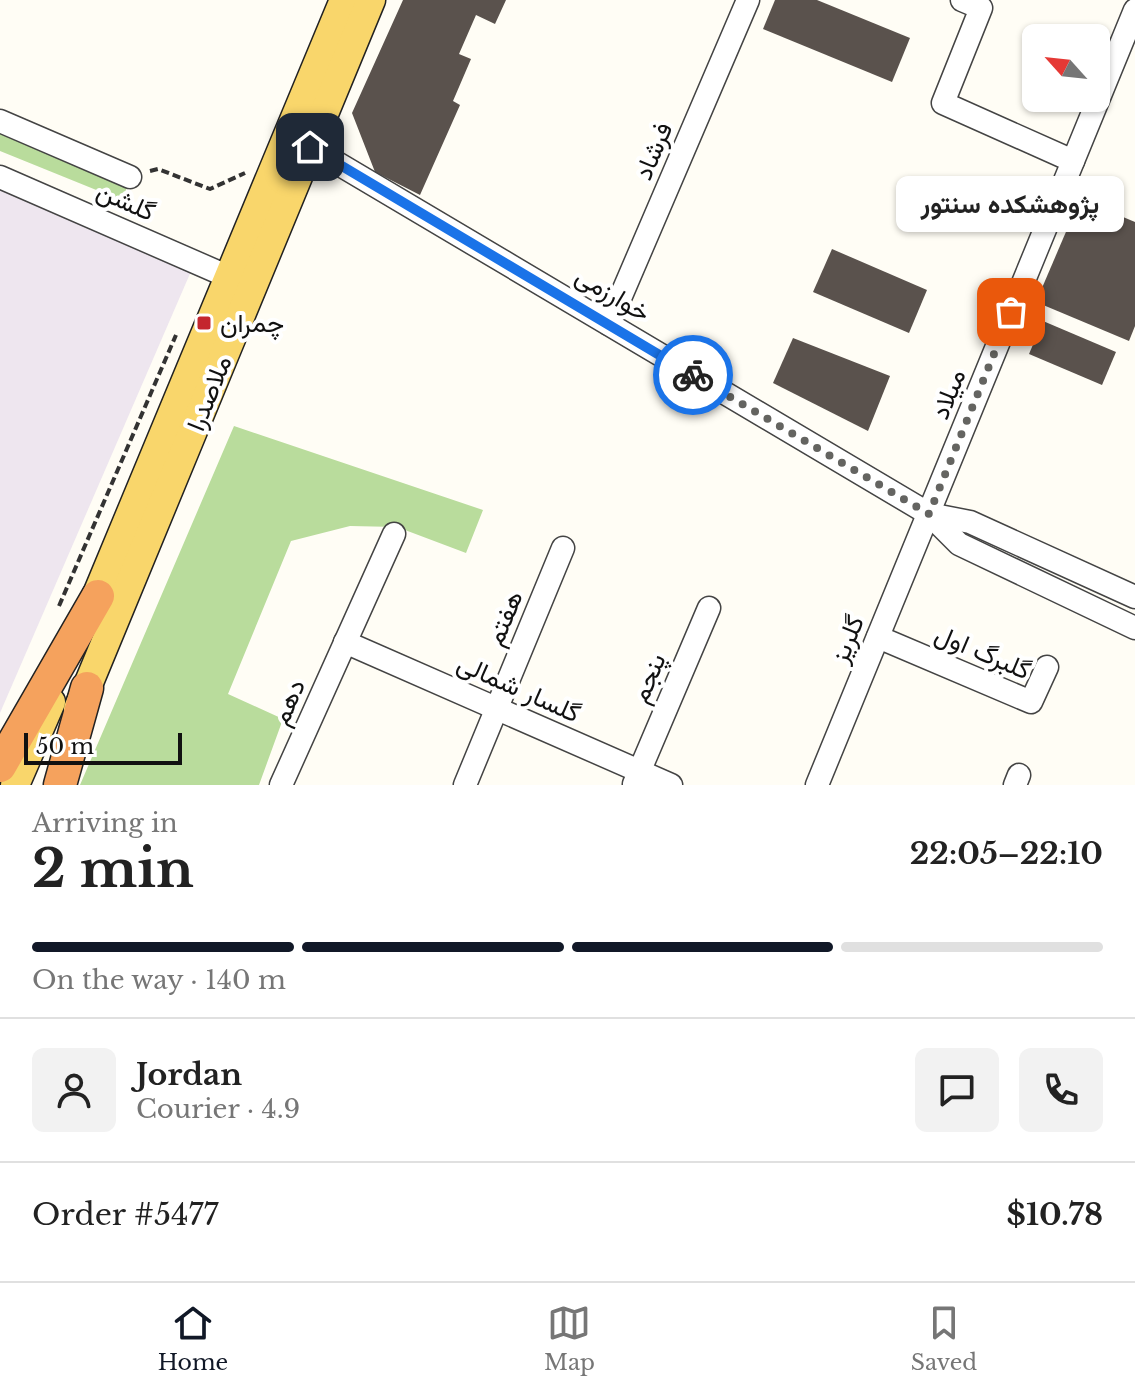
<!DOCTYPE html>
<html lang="en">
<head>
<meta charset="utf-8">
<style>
  body { margin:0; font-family:"Libre Baskerville",Vazirmatn,serif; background:#f2f2f2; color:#222; height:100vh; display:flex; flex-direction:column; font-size:30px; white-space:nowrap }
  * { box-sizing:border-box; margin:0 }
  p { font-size:26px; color:#767676 }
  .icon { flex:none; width:44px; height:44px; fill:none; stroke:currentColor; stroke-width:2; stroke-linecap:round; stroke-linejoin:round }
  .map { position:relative; height:785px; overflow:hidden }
  .details { display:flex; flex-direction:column; background:#fff; flex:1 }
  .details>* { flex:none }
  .needle { width:52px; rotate:297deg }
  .fabs { position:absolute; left:1022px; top:24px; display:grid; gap:16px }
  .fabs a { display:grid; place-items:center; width:88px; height:88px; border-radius:12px; background:#fff; box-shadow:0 2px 6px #0004; font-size:40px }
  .scale { position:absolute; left:24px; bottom:20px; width:158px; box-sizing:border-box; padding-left:8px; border:4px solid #111; border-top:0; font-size:22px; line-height:28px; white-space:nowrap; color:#111; -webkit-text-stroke:6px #fff; paint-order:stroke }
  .pin { position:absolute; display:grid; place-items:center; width:68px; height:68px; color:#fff; margin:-34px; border-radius:16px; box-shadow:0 4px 12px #0006 }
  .courier { position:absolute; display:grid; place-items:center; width:80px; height:80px; margin:-40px; border:6px solid #1a73e8; border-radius:50%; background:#fff; color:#222; box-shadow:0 2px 10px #0007 }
  .bubble { position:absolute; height:56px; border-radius:12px; background:#fff; box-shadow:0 2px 6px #0004; font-size:26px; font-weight:700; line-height:56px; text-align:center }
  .head em { font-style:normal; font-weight:700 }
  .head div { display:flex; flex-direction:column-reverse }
  .head { display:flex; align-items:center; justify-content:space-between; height:136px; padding:0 32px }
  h1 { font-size:52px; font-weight:700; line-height:60px }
  .bar { display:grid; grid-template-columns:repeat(4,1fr); gap:12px 8px; align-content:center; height:96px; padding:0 32px }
  .bar i { height:10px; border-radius:6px; background:#e0e0e0 }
  .bar .selected { background:#111827 }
  .bar p { grid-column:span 4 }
  .line { display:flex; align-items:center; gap:20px; padding:0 32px; border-top:2px solid #e0e0e0 }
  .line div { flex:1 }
  .round { display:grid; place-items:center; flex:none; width:84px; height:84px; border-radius:12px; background:#f2f2f2 }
  .tab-bar { display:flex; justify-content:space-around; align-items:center; height:112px; border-top:2px solid #e0e0e0; background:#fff; font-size:22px; color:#767676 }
  .tab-bar a { display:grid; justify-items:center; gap:4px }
  .tab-bar .selected { color:#111827 }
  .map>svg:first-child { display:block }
  .industrial { fill:#eee6ef }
  .forest { fill:#b9dc9c }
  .building { fill:#5a524d }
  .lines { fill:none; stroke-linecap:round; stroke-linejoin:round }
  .minor-casing { stroke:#444; stroke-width:25 }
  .major-casing { stroke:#222; stroke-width:31 }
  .highway-casing { stroke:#222; stroke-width:35 }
  .path { stroke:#333; stroke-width:4; stroke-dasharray:8 4; stroke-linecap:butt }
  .minor { stroke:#fff; stroke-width:22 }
  .major { stroke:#f9d66b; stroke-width:28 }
  .highway { stroke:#f5a25d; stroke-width:32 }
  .done { stroke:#646461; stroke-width:8; stroke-dasharray:0 14.4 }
  .route { stroke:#1a73e8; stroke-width:10 }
  .poi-dot { fill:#c4262e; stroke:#fff; stroke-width:3 }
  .labels { text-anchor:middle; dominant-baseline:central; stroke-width:8; stroke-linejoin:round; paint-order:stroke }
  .street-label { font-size:26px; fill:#111; stroke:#fff }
  .poi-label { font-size:26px; fill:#111; stroke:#fff; text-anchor:start }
</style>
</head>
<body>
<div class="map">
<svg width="1135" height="785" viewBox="0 0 1135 785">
  <rect width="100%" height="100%" fill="#fffdf5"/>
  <polygon class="industrial" points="0,186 192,269 0,713"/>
  <g class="forest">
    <polygon points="0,132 123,183 127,188 121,200 0,151"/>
    <polygon points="234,426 483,510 466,553 397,527 350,526 291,541 228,694 283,719 259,785 80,785"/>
  </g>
  <g class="building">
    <polygon points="403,0 506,0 495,24 476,15 459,54 471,59 453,101 460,105 420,195 375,172 352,113"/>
    <polygon points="775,0 817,0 910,38 892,82 763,29"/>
    <polygon points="1080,199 1135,222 1135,326 1129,341 1036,302"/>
    <polygon points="832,249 927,290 909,333 813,292"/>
    <polygon points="1043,321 1116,352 1102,385 1029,354"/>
    <polygon points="793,338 890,376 868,431 773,383"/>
  </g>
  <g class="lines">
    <defs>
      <g id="minor">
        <polyline points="962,0 981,8 943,103 1073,161"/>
        <polyline points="0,121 130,177"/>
        <polyline points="310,147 929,514 959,544 1135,628"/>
        <polyline points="0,177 229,277"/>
        <polyline points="609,324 748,0"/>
        <polyline points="929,514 970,522 1135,597"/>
        <polyline points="878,637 1031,702 1047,667"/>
        <polyline points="345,642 671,785"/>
        <polyline points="634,784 709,608"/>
        <polyline points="281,785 394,534"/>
        <polyline points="465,785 563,548"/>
        <polyline points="817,785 1135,10"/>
        <polyline points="1015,785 1019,775"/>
      </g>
      <g id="major">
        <polyline points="88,616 344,0"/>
        <polyline points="78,709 371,0"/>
        <polyline points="15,785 51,702"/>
      </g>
      <g id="highway">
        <polyline points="0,766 98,596"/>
        <polyline points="60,785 87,688"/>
      </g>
    </defs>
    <use href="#minor" class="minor-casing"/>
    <use href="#major" class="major-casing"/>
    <use href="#highway" class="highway-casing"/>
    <g class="path">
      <polyline points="150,171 158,169 210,189 245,173"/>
      <polyline points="59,606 176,335"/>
    </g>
    <use href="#minor" class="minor"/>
    <use href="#major" class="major"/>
    <use href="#highway" class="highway"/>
  </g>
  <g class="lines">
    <polyline class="done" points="693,375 929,514 1011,312"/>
    <polyline class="route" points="310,147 693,375"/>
  </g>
  <rect class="poi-dot" x="196" y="315" width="16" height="16" rx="4"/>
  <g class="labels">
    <g class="street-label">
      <text transform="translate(653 151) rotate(-67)">فرشاد</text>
      <text transform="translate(126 201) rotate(24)">گلشن</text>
      <text transform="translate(613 294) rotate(31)">خوارزمی</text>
      <text transform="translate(209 393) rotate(-68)">ملاصدرا</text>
      <text transform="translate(948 394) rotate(-68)">میلاد</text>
      <text transform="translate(504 618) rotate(-67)">هفتم</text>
      <text transform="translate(847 639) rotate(-68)">گلریز</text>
      <text transform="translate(983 652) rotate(23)">گلبرگ اول</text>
      <text transform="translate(648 678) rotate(-67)">پنجم</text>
      <text transform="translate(519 688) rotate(24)">گلسار شمالی</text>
      <text transform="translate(288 702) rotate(-66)">دهم</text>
    </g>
    <g class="poi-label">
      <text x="220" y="323">چمران</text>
    </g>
  </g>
</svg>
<div class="fabs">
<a><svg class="needle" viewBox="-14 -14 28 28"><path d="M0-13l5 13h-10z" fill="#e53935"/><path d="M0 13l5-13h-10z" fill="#767676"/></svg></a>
</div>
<div class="scale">50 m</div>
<div class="pin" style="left:1011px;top:312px;background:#ea580c"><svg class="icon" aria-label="bag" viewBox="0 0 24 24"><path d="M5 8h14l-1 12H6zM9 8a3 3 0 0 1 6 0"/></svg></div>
<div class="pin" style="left:310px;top:147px;background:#1f2937"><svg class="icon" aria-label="home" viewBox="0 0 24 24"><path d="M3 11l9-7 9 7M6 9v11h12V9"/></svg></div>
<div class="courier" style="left:693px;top:375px"><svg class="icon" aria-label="bike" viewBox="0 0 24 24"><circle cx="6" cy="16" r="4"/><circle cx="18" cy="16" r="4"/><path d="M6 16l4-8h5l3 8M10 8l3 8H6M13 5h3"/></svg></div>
<div class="bubble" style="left:896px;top:176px;width:228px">پژوهشکده سنتور</div>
</div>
<section class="details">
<div class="head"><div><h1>2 min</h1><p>Arriving in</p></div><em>22:05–22:10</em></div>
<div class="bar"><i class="selected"></i><i class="selected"></i><i class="selected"></i><i></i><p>On the way · 140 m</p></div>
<div class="line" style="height:144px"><a class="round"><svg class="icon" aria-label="person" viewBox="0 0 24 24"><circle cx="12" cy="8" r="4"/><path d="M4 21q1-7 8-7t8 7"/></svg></a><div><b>Jordan</b><p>Courier · 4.9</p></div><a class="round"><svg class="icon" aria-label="chat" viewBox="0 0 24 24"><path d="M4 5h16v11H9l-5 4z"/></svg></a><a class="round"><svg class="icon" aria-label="phone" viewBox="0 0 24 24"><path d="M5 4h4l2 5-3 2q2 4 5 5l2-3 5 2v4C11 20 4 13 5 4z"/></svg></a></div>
<div class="line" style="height:104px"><div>Order #5477</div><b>$10.78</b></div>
</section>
<nav class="tab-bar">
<a class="selected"><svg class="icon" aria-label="home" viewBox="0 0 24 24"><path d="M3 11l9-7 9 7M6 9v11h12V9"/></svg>Home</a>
<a><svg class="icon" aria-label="map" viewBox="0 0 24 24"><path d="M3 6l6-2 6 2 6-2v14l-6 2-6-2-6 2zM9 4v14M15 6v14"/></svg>Map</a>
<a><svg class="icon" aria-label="saved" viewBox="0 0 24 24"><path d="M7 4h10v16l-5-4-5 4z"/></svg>Saved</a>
</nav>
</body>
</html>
